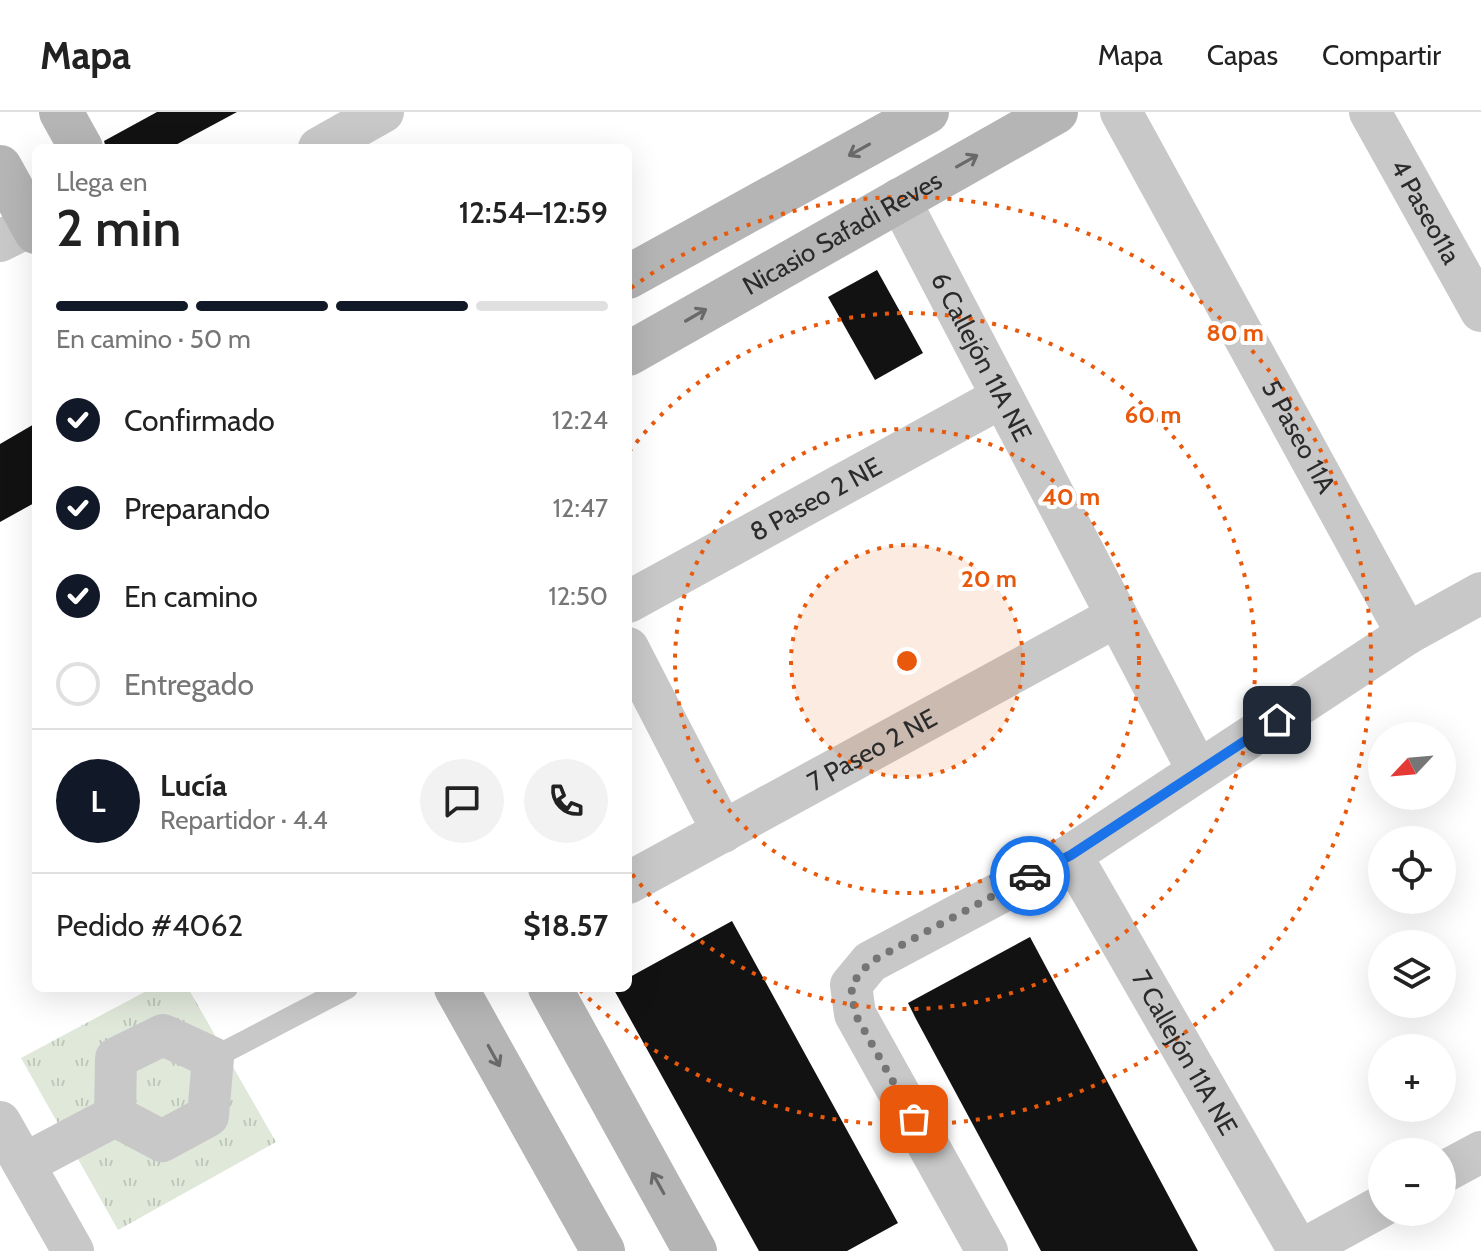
<!DOCTYPE html>
<html lang="es">
<head>
<meta charset="utf-8">
<style>
  body { margin:0; font-family:Cabin,sans-serif; background:#f2f2f2; color:#222; height:100vh; display:flex; flex-direction:column; font-size:30px; white-space:nowrap }
  * { box-sizing:border-box; margin:0 }
  p { font-size:26px; color:#767676 }
  .icon { flex:none; width:44px; height:44px; fill:none; stroke:currentColor; stroke-width:2; stroke-linecap:round; stroke-linejoin:round }
  .map { position:relative; flex:1; overflow:hidden }
  .drawer { position:absolute; left:32px; top:32px; width:600px; height:848px; display:flex; flex-direction:column; background:#fff; border-radius:12px; box-shadow:0 8px 32px #0002 }
  .drawer>* { flex:none }
  .needle { width:52px; rotate:244deg }
  .buttons { position:absolute; left:1368px; top:610px; display:grid; gap:16px }
  .buttons a { display:grid; place-items:center; width:88px; height:88px; border-radius:50%; background:#fff; box-shadow:0 8px 32px #0002; font-size:40px }
  .pin { position:absolute; display:grid; place-items:center; width:68px; height:68px; color:#fff; margin:-34px; border-radius:16px; box-shadow:0 4px 12px #0006 }
  .courier { position:absolute; display:grid; place-items:center; width:80px; height:80px; margin:-40px; border:6px solid #1a73e8; border-radius:50%; background:#fff; color:#222; box-shadow:0 2px 10px #0007 }
  .headline em { font-style:normal; font-weight:600 }
  .headline div { display:flex; flex-direction:column-reverse }
  .headline { display:flex; align-items:center; justify-content:space-between; height:136px; padding:0 24px }
  h1 { font-size:52px; font-weight:600; line-height:60px }
  .bar { display:grid; grid-template-columns:repeat(4,1fr); gap:12px 8px; align-content:center; height:96px; padding:0 24px }
  .bar i { height:10px; border-radius:6px; background:#e0e0e0 }
  .bar .on { background:#111827 }
  .bar p { grid-column:span 4 }
  .line { display:flex; align-items:center; gap:20px; padding:0 24px; border-top:2px solid #e0e0e0 }
  .line div { flex:1 }
  .round { display:grid; place-items:center; flex:none; width:84px; height:84px; border-radius:42px; background:#f2f2f2 }
  ol { padding:0 24px; list-style:none }
  li { display:flex; align-items:center; gap:24px; height:88px }
  li p { margin-inline-start:auto }
  li .icon { padding:8px; border-radius:50%; background:#111827; color:#fff; stroke-width:4 }
  li:last-child { color:#767676 }
  li i { width:44px; height:44px; border:4px solid #e0e0e0; border-radius:50% }
  header { display:flex; align-items:center; gap:48px; box-sizing:border-box; height:112px; padding:0 40px; background:#fff; border-bottom:2px solid #e0e0e0 }
  header strong { font-size:38px }
  nav { display:flex; gap:44px; margin-inline-start:auto; font-size:28px }
  .map>svg:first-child { display:block }
  .grass { fill:url(#grass-tufts) }
  .building { fill:#121212 }
  .lines { fill:none; stroke-linecap:round; stroke-linejoin:round }
  .lane { stroke:#c8c8c8; stroke-width:22 }
  .street { stroke:#c8c8c8; stroke-width:42 }
  .secondary { stroke:#b5b5b5; stroke-width:44 }
  .oneway { stroke:#696969 }
  .done { stroke:#757575; stroke-width:8; stroke-dasharray:0 14.4 }
  .route { stroke:#1a73e8; stroke-width:10 }
  .ring { fill:none; stroke:#e8590c; stroke-width:4; stroke-dasharray:4 8 }
  .labels { text-anchor:middle; dominant-baseline:central; stroke-width:8; stroke-linejoin:round; paint-order:stroke }
  .street-label { font-size:26px; fill:#2b2b2b; stroke:#fff }
  .centre { fill:#e8590c; stroke:#fff; stroke-width:4 }
  .ring-label { font-size:24px; text-anchor:middle; font-weight:bold; fill:#e8590c; stroke:#fff; stroke-width:8; stroke-linejoin:round; paint-order:stroke }
</style>
</head>
<body>
<header>
<strong>Mapa</strong>
<nav><a>Mapa</a><a>Capas</a><a>Compartir</a></nav>
</header>
<div class="map">
<svg width="1481" height="1139" viewBox="0 0 1481 1139">
  <defs>
    <pattern id="grass-tufts" width="24" height="20" patternUnits="userSpaceOnUse" patternTransform="scale(2)"><rect width="24" height="20" fill="#e0e8da"/><path d="M3 7l-1-3M5 7V3M7 7l1-3M15 17l-1-3M17 17v-4M19 17l1-3" fill="none" stroke="#c0c7bb"/></pattern>
  </defs>
  <rect width="100%" height="100%" fill="#fff"/>
  <polygon class="grass" points="152,876 188,876 276,1030 118,1118 21,946"/>
  <g class="building">
    <polygon points="157,0 237,0 170,36 106,36 104,29"/>
    <polygon points="877,158 923,241 875,268 828,185"/>
    <polygon points="36,311 36,390 0,410 0,332"/>
    <polygon points="732,809 898,1111 847,1139 759,1139 613,876 628,876 628,866"/>
    <polygon points="1030,825 1198,1139 1041,1139 916,907 908,891"/>
  </g>
  <g class="lines">
    <polyline class="lane" points="213,946 347,876"/>
    <g class="street">
      <path id="s1" d="M1121,0L1407,522"/>
      <path id="s2" d="M1370,0L1481,199"/>
      <polyline points="319,36 383,0"/>
      <path id="s3" d="M899,87L1198,659"/>
      <polyline points="0,129 32,113"/>
      <path id="s4" d="M628,490L1002,285"/>
      <polyline points="628,536 723,720"/>
      <path id="s5" d="M1071,743L1299,1139"/>
      <path id="s6" d="M628,771L1117,504"/>
      <polygon points="163,923 213,946 208,1004 162,1029 115,1004 116,946"/>
      <polyline points="0,1010 73,1139"/>
      <polyline points="24,1052 115,1004"/>
      <polyline points="1442,1061 1481,1040"/>
      <polyline points="987,1139 855,902 851,873 870,850 1071,743 1407,522 1481,481"/>
      <polyline points="1300,1139 1382,1094"/>
    </g>
    <g class="secondary">
      <polyline points="61,0 81,36"/>
      <polyline points="0,55 36,120"/>
      <polyline points="628,165 927,0"/>
      <path id="s7" d="M628,242L1056,0"/>
      <polyline points="456,876 603,1139"/>
      <polyline points="550,876 695,1139"/>
    </g>
  </g>
  <defs><path id="oneway-shaft" d="M-6 0H5M1.5-3L5.5 0L1.5 3" fill="none" stroke-width="1.6" stroke-linecap="round" stroke-linejoin="round" transform="scale(2)"/></defs>
  <g class="oneway">
    <use href="#oneway-shaft" transform="translate(859 38) rotate(151)"/>
    <use href="#oneway-shaft" transform="translate(967 49) rotate(-29)"/>
    <use href="#oneway-shaft" transform="translate(696 203) rotate(-30)"/>
    <use href="#oneway-shaft" transform="translate(494 944) rotate(61)"/>
    <use href="#oneway-shaft" transform="translate(658 1071) rotate(-119)"/>
  </g>
  <g class="lines">
    <polyline class="done" points="914,1007 855,902 851,873 870,850 1030,764"/>
    <polyline class="route" points="1030,764 1071,743 1277,608"/>
  </g>
  <circle cx="907" cy="549" r="116" fill="#e8590c" fill-opacity=".12"/>
  <g class="ring">
    <circle cx="907" cy="549" r="116"/>
    <circle cx="907" cy="549" r="232"/>
    <path d="M629 340A348 348 0 1 1 629 758"/>
    <path d="M631 176A464 464 0 1 1 579 877"/>
  </g>
  <g class="labels">
    <g class="street-label">
      <text stroke="none"><textPath href="#s2" startOffset="114">4 Paseo11a</textPath></text>
      <text stroke="none"><textPath href="#s7" startOffset="246">Nicasio Safadi Reves</textPath></text>
      <text stroke="none"><textPath href="#s3" startOffset="178">6 Callejón 11A NE</textPath></text>
      <text stroke="none"><textPath href="#s1" startOffset="370">5 Paseo 11A</textPath></text>
      <text stroke="none"><textPath href="#s4" startOffset="214">8 Paseo 2 NE</textPath></text>
      <text stroke="none"><textPath href="#s6" startOffset="278">7 Paseo 2 NE</textPath></text>
      <text stroke="none"><textPath href="#s5" startOffset="228">7 Callejón 11A NE</textPath></text>
    </g>
  </g>
  <circle cx="907" cy="549" r="12" class="centre"/>
  <g class="ring-label">
    <text x="1235" y="229">80 m</text>
    <text x="1153" y="311">60 m</text>
    <text x="1071" y="393">40 m</text>
    <text x="989" y="475">20 m</text>
  </g>
</svg>
<div class="buttons">
<a><svg class="needle" viewBox="-14 -14 28 28"><path d="M0-13l5 13h-10z" fill="#e53935"/><path d="M0 13l5-13h-10z" fill="#767676"/></svg></a>
<a><svg class="icon" aria-label="locate" viewBox="0 0 24 24"><circle cx="12" cy="12" r="6"/><path d="M12 2v4M12 18v4M2 12h4M18 12h4"/></svg></a>
<a><svg class="icon" aria-label="layers" viewBox="0 0 24 24"><path d="M12 4l9 5-9 5-9-5zM3 14l9 5 9-5"/></svg></a>
<a>+</a>
<a>−</a>
</div>
<div class="pin" style="left:914px;top:1007px;background:#ea580c"><svg class="icon" aria-label="bag" viewBox="0 0 24 24"><path d="M5 8h14l-1 12H6zM9 8a3 3 0 0 1 6 0"/></svg></div>
<div class="pin" style="left:1277px;top:608px;background:#1f2937"><svg class="icon" aria-label="home" viewBox="0 0 24 24"><path d="M3 11l9-7 9 7M6 9v11h12V9"/></svg></div>
<div class="courier" style="left:1030px;top:764px"><svg class="icon" aria-label="car" viewBox="0 0 24 24"><path d="M5 17H2v-5l4-1 3-4h7l3 4 3 1v5h-3M9 17h6M6 11h13"/><circle cx="7" cy="17" r="2"/><circle cx="17" cy="17" r="2"/></svg></div>
<section class="drawer">
<div class="headline"><div><h1>2 min</h1><p>Llega en</p></div><em>12:54–12:59</em></div>
<div class="bar"><i class="on"></i><i class="on"></i><i class="on"></i><i></i><p>En camino · 50 m</p></div>
<ol>
<li><svg class="icon" aria-label="check" viewBox="0 0 24 24"><path d="M5 12l5 5 9-10"/></svg>Confirmado<p>12:24</p></li>
<li><svg class="icon" aria-label="check" viewBox="0 0 24 24"><path d="M5 12l5 5 9-10"/></svg>Preparando<p>12:47</p></li>
<li><svg class="icon" aria-label="check" viewBox="0 0 24 24"><path d="M5 12l5 5 9-10"/></svg>En camino<p>12:50</p></li>
<li><i></i>Entregado</li>
</ol>
<div class="line" style="height:144px"><b class="round" style="background:#111827;color:#fff">L</b><div><b>Lucía</b><p>Repartidor · 4.4</p></div><a class="round"><svg class="icon" aria-label="chat" viewBox="0 0 24 24"><path d="M4 5h16v11H9l-5 4z"/></svg></a><a class="round"><svg class="icon" aria-label="phone" viewBox="0 0 24 24"><path d="M5 4h4l2 5-3 2q2 4 5 5l2-3 5 2v4C11 20 4 13 5 4z"/></svg></a></div>
<div class="line" style="height:104px"><div>Pedido #4062</div><b>$18.57</b></div>
</section>
</div>
</body>
</html>
